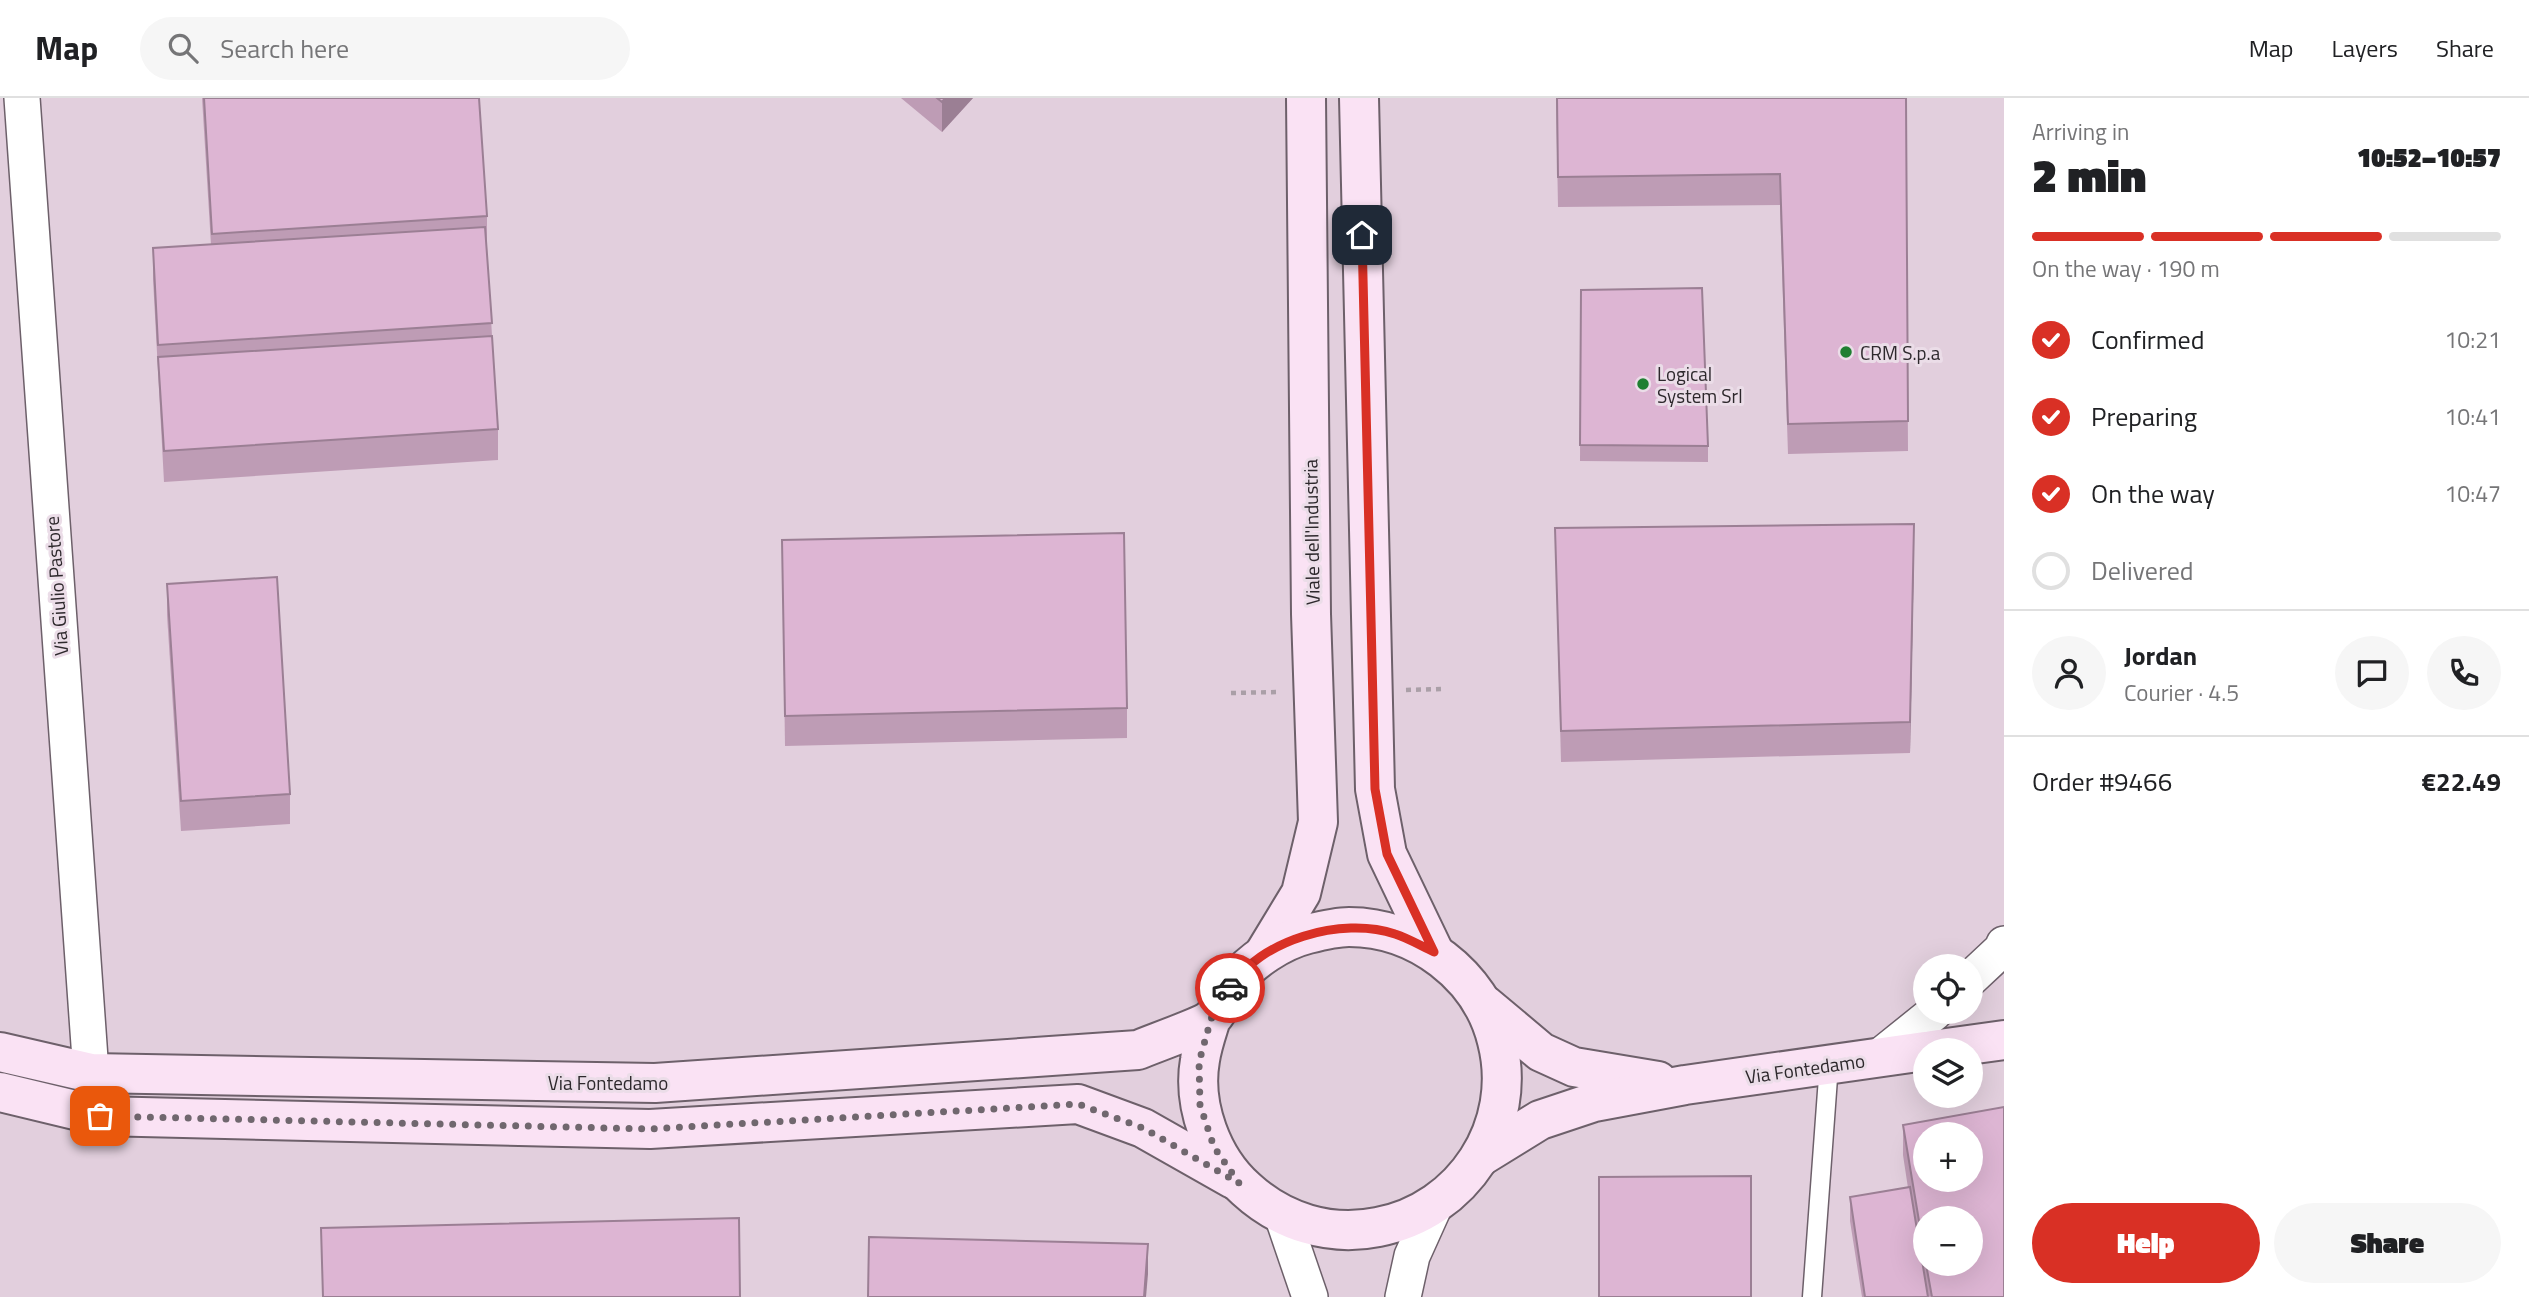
<!DOCTYPE html>
<html lang="en">
<head>
<meta charset="utf-8">
<style>
  body { margin:0; font-family:"Titillium Web",sans-serif; background:#f6f6f6; color:#202124; height:100vh; display:flex; flex-direction:column; font-size:26px; white-space:nowrap }
  * { box-sizing:border-box; margin:0 }
  p { font-size:23px; color:#757577 }
  .icon { flex:none; width:38px; height:38px; fill:none; stroke:currentColor; stroke-width:2; stroke-linecap:round; stroke-linejoin:round }
  .map { position:relative; flex:1; overflow:hidden }
  .panel { display:flex; flex-direction:column; background:#fff; width:525px }
  .panel>* { flex:none }
  .fabs { position:absolute; left:1913px; top:856px; display:grid; gap:14px }
  .fabs a { display:grid; place-items:center; width:70px; height:70px; border-radius:50%; background:#fff; box-shadow:0 7px 28px #0002; font-size:35px }
  .pin { position:absolute; display:grid; place-items:center; width:60px; height:60px; color:#fff; margin:-30px; border-radius:14px; box-shadow:0 4px 10px #0006 }
  .courier { position:absolute; display:grid; place-items:center; width:70px; height:70px; margin:-35px; border:5px solid #d93025; border-radius:50%; background:#fff; color:#222; box-shadow:0 2px 9px #0007 }
  .overview em { font-style:normal; font-weight:800 }
  .overview div { display:flex; flex-direction:column-reverse }
  .overview { display:flex; align-items:center; justify-content:space-between; height:119px; padding:0 28px }
  h1 { font-size:46px; font-weight:800; line-height:52px }
  .bar { display:grid; grid-template-columns:repeat(4,1fr); gap:10px 7px; align-content:center; height:84px; padding:0 28px }
  .bar i { height:9px; border-radius:5px; background:#e0e0e0 }
  .bar .selected { background:#d93025 }
  .bar p { grid-column:span 4 }
  .line { display:flex; align-items:center; gap:18px; padding:0 28px; border-top:2px solid #e0e0e0 }
  .line div { flex:1 }
  .round { display:grid; place-items:center; flex:none; width:74px; height:74px; border-radius:37px; background:#f6f6f6 }
  ol { padding:0 28px; list-style:none }
  li { display:flex; align-items:center; gap:21px; height:77px }
  li p { margin-inline-start:auto }
  li .icon { padding:7px; border-radius:50%; background:#d93025; color:#fff; stroke-width:4 }
  li:last-child { color:#757577 }
  li i { width:38px; height:38px; border:4px solid #e0e0e0; border-radius:50% }
  .primary-button { display:flex; gap:14px; margin-top:auto; padding:14px 28px }
  .primary-button a { flex:1; height:80px; border-radius:42px; background:#d93025; color:#fff; font-size:28px; font-weight:800; line-height:80px; text-align:center }
  .primary-button a+a { background:#f6f6f6; color:#202124 }
  header { display:flex; align-items:center; gap:42px; box-sizing:border-box; height:98px; padding:0 35px; background:#fff; border-bottom:2px solid #e0e0e0 }
  header strong { font-size:33px }
  nav { display:flex; gap:38px; margin-inline-start:auto; font-size:24px }
  .search { width:490px; height:63px; background:#f6f6f6; display:flex; align-items:center; gap:18px; box-sizing:border-box; padding:0 24px; border-radius:38px; color:#757577; font-size:26px }
  main { display:flex; flex:1; min-height:0 }
  .map>svg:first-child { display:block }
  .built { fill:#e2cfdd; fill-rule:evenodd }
  .lines { fill:none; stroke-linecap:round; stroke-linejoin:round }
  .lane-casing { stroke:#6d606a; stroke-width:21 }
  .street-casing { stroke:#6d606a; stroke-width:38 }
  .secondary-casing { stroke:#6d606a; stroke-width:42 }
  .path { stroke:#aa9fa7; stroke-width:4.5; stroke-dasharray:5 5; stroke-linecap:butt }
  .lane { stroke:#fff; stroke-width:18 }
  .street { stroke:#fff; stroke-width:35 }
  .secondary { stroke:#fae2f4; stroke-width:38 }
  .wall { fill:#be9cb5; fill-rule:evenodd }
  .shaded-wall { fill:#9b7f94 }
  .building { fill:#ddb5d3; stroke:#9b7f94; stroke-width:2; fill-rule:evenodd }
  .done { stroke:#70676e; stroke-width:7; stroke-dasharray:0 12.6 }
  .route { stroke:#d93025; stroke-width:9 }
  .poi-dot { fill:#1f7f31; stroke:#ebdde8; stroke-width:2.5 }
  .labels { text-anchor:middle; dominant-baseline:central; stroke-width:6; stroke-linejoin:round; paint-order:stroke }
  .poi-label { font-size:19px; fill:#2d282c; stroke:#ebdde8; text-anchor:start }
  .street-label { font-size:19px; fill:#2d282c; stroke:#ebdde8 }
</style>
</head>
<body>
<header>
<strong>Map</strong>
<div class="search"><svg class="icon" aria-label="search" viewBox="0 0 24 24"><circle cx="10" cy="10" r="6"/><path d="M15 15l6 6"/></svg>Search here</div>
<nav><a>Map</a><a>Layers</a><a>Share</a></nav>
</header>
<main>
<div class="map">
<svg width="2004" height="1199" viewBox="0 0 2004 1199">
  <rect width="100%" height="100%" fill="#ebdde8"/>
  <path class="built" d="M0,0H2004V1199H0ZM1925,868H1970V914H1925ZM1925,952H1970V998H1925ZM1925,1036H1970V1082H1925ZM1925,1120H1970V1166H1925Z"/>
  <g class="lines">
    <defs>
      <polyline id="lane" points="1812,1199 1829,966"/>
      <g id="street">
        <polyline points="22,0 91,975"/>
        <polyline points="1970,881 2002,851 2004,846"/>
        <polyline points="1879,959 1935,914"/>
        <polyline points="1282,1117 1310,1199"/>
        <polyline points="1403,1199 1412,1158 1435,1107"/>
      </g>
      <g id="secondary">
        <polyline points="1359,0 1375,691 1387,756 1434,854"/>
        <polyline points="1264,856 1301,795 1318,724 1311,516 1306,0"/>
        <polyline points="1485,907 1541,954 1574,969 1658,983"/>
        <polyline points="1932,952 2004,942"/>
        <path d="M0,954L91,975L655,985L1138,952C1152,946 1203,928 1211,921C1221,912 1225,895 1233,885C1251,863 1280,843 1308,836C1320,833 1336,829 1349,829C1417,829 1481,877 1497,943C1519,1028 1463,1113 1378,1129C1330,1139 1282,1124 1246,1091C1212,1061 1192,1007 1200,962C1202,948 1207,934 1211,921"/>
        <polyline points="0,994 100,1018 650,1031 1078,1006 1143,1030 1233,1081"/>
        <polyline points="1480,1059 1540,1022 1594,1004 1685,987 1925,953"/>
      </g>
    </defs>
    <use href="#lane" class="lane-casing"/>
    <use href="#street" class="street-casing"/>
    <use href="#secondary" class="secondary-casing"/>
    <g class="path">
      <polyline points="1406,592 1441,591"/>
      <polyline points="1231,595 1279,594"/>
    </g>
    <use href="#lane" class="lane"/>
    <use href="#street" class="street"/>
    <use href="#secondary" class="secondary"/>
  </g>
  <g class="wall">
    <polygon points="202,0 479,0 487,118 487,149 492,238 498,331 498,362 164,384 153,181 153,150 211,147"/>
    <polygon points="901,0 973,0 942,34"/>
    <polygon points="1556,0 1906,0 1908,353 1788,356 1780,107 1558,109"/>
    <polygon points="1581,192 1708,348 1708,364 1580,363"/>
    <polygon points="1555,430 1914,456 1910,655 1561,664"/>
    <polygon points="782,442 1127,610 1127,640 785,648"/>
    <polygon points="167,486 290,696 290,726 181,733 167,517"/>
    <path d="M1903,1027L2004,1199H1862L1850,1123V1099L1908,1090L1903,1057ZM1925,1120L1970,1166H1925Z"/>
  </g>
  <g class="shaded-wall">
    <polygon points="945,0 973,0 942,34 942,4"/>
    <polygon points="1914,426 1914,456 1910,655 1910,624"/>
    <polygon points="1148,1146 1148,1176 1146,1199 1144,1199"/>
  </g>
  <g class="building">
    <polygon points="204,0 479,0 487,118 212,136"/>
    <polygon points="937,0 945,0 942,4"/>
    <polygon points="1557,0 1906,0 1908,323 1788,326 1780,76 1558,79"/>
    <polygon points="485,129 492,225 158,247 153,150"/>
    <polygon points="1702,190 1708,348 1580,347 1581,192"/>
    <polygon points="492,238 498,331 164,353 158,259"/>
    <polygon points="1914,426 1910,624 1561,633 1555,430"/>
    <polygon points="1124,435 1127,610 785,618 782,442"/>
    <polygon points="277,479 290,696 181,703 167,486"/>
    <path d="M2004,1009V1199H1932L1926,1166H1970V1120H1925V1159L1903,1027ZM1925,1036H1970V1082H1925Z"/>
    <polygon points="1751,1078 1751,1199 1599,1199 1599,1079"/>
    <polygon points="1910,1089 1928,1199 1865,1199 1850,1099"/>
    <polygon points="739,1120 740,1199 323,1199 321,1130"/>
    <polygon points="869,1139 1148,1146 1144,1199 868,1199"/>
  </g>
  <g class="lines">
    <polyline class="done" points="100,1018 650,1031 1078,1006 1143,1030 1239,1085 1214,1049 1200,1007 1199,964 1211,921 1230,890"/>
    <path class="route" d="M1230,890C1259,842 1342,818 1395,836C1408,840 1421,848 1434,854L1387,756L1375,691L1362,137"/>
  </g>
  <g class="poi-dot">
    <circle cx="1846" cy="254" r="7"/>
    <circle cx="1643" cy="286" r="7"/>
  </g>
  <g class="labels">
    <g class="poi-label">
      <text x="1860" y="254">CRM S.p.a</text>
      <text x="1657" y="275">Logical<tspan x="1657" dy="22">System Srl</tspan></text>
    </g>
    <g class="street-label">
      <text transform="translate(1311 434) rotate(-91)">Viale dell'Industria</text>
      <text transform="translate(56 488) rotate(-94)">Via Giulio Pastore</text>
      <text transform="translate(1805 970) rotate(-8)">Via Fontedamo</text>
      <text x="608" y="984">Via Fontedamo</text>
    </g>
  </g>
</svg>
<div class="fabs">
<a><svg class="icon" aria-label="locate" viewBox="0 0 24 24"><circle cx="12" cy="12" r="6"/><path d="M12 2v4M12 18v4M2 12h4M18 12h4"/></svg></a>
<a><svg class="icon" aria-label="layers" viewBox="0 0 24 24"><path d="M12 4l9 5-9 5-9-5zM3 14l9 5 9-5"/></svg></a>
<a>+</a>
<a>−</a>
</div>
<div class="pin" style="left:100px;top:1018px;background:#ea580c"><svg class="icon" aria-label="bag" viewBox="0 0 24 24"><path d="M5 8h14l-1 12H6zM9 8a3 3 0 0 1 6 0"/></svg></div>
<div class="pin" style="left:1362px;top:137px;background:#1f2937"><svg class="icon" aria-label="home" viewBox="0 0 24 24"><path d="M3 11l9-7 9 7M6 9v11h12V9"/></svg></div>
<div class="courier" style="left:1230px;top:890px"><svg class="icon" aria-label="car" viewBox="0 0 24 24"><path d="M5 17H2v-5l4-1 3-4h7l3 4 3 1v5h-3M9 17h6M6 11h13"/><circle cx="7" cy="17" r="2"/><circle cx="17" cy="17" r="2"/></svg></div>
</div>
<section class="panel">
<div class="overview"><div><h1>2 min</h1><p>Arriving in</p></div><em>10:52–10:57</em></div>
<div class="bar"><i class="selected"></i><i class="selected"></i><i class="selected"></i><i></i><p>On the way · 190 m</p></div>
<ol>
<li><svg class="icon" aria-label="check" viewBox="0 0 24 24"><path d="M5 12l5 5 9-10"/></svg>Confirmed<p>10:21</p></li>
<li><svg class="icon" aria-label="check" viewBox="0 0 24 24"><path d="M5 12l5 5 9-10"/></svg>Preparing<p>10:41</p></li>
<li><svg class="icon" aria-label="check" viewBox="0 0 24 24"><path d="M5 12l5 5 9-10"/></svg>On the way<p>10:47</p></li>
<li><i></i>Delivered</li>
</ol>
<div class="line" style="height:126px"><a class="round"><svg class="icon" aria-label="person" viewBox="0 0 24 24"><circle cx="12" cy="8" r="4"/><path d="M4 21q1-7 8-7t8 7"/></svg></a><div><b>Jordan</b><p>Courier · 4.5</p></div><a class="round"><svg class="icon" aria-label="chat" viewBox="0 0 24 24"><path d="M4 5h16v11H9l-5 4z"/></svg></a><a class="round"><svg class="icon" aria-label="phone" viewBox="0 0 24 24"><path d="M5 4h4l2 5-3 2q2 4 5 5l2-3 5 2v4C11 20 4 13 5 4z"/></svg></a></div>
<div class="line" style="height:91px"><div>Order #9466</div><b>€22.49</b></div>
<div class="primary-button"><a>Help</a><a>Share</a></div>
</section>
</main>
</body>
</html>
